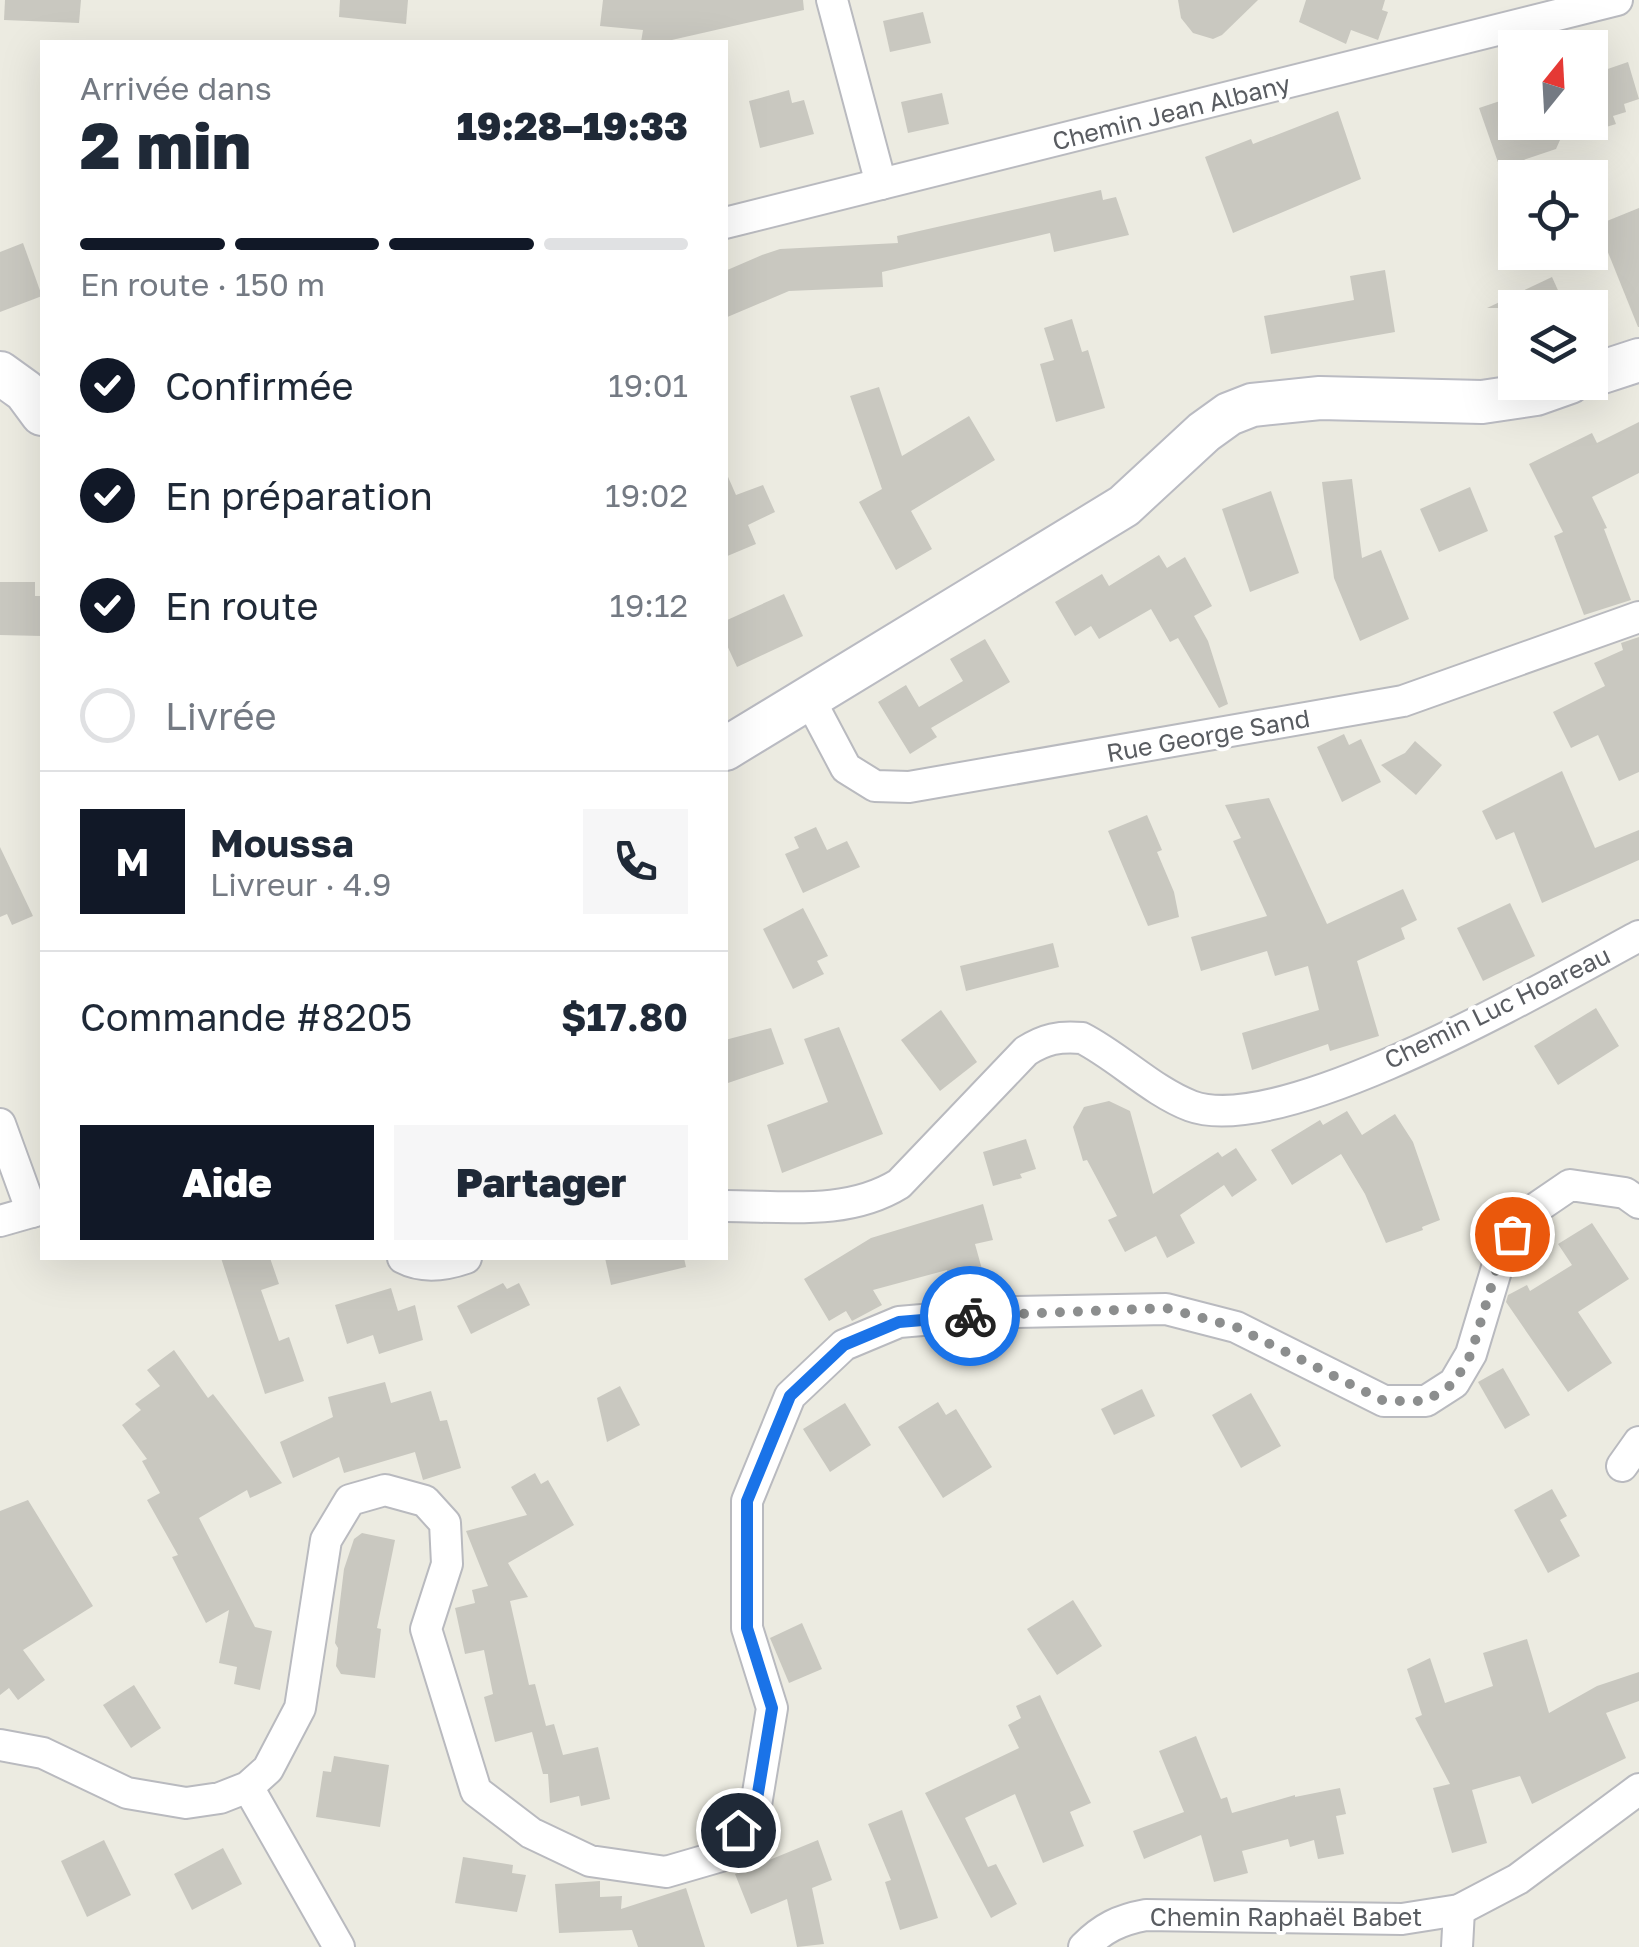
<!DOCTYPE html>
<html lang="fr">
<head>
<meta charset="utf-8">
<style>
  body { margin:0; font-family:"Golos Text",sans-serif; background:#f6f6f7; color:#1f2937; height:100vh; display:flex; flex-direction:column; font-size:38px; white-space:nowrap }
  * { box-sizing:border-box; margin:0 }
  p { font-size:32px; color:#747a83 }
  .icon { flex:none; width:55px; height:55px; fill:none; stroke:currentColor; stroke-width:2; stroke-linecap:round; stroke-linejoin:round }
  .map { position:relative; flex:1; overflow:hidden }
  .drawer { position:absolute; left:40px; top:40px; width:688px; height:1220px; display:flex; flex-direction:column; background:#fff; border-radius:0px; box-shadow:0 10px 40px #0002 }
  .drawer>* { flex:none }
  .needle { width:65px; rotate:18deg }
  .buttons { position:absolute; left:1498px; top:30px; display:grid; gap:20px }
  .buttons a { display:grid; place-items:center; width:110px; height:110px; border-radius:0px; background:#fff; box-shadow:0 10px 40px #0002; font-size:50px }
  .pin { position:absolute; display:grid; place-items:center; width:85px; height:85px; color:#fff; margin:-42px; border:5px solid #fff; border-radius:50%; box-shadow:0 2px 10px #0007 }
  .courier { position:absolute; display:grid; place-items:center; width:100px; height:100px; margin:-50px; border:8px solid #1a73e8; border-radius:50%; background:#fff; color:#222; box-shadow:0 2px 12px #0007 }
  .headline em { font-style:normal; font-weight:800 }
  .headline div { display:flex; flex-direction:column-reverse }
  .headline { display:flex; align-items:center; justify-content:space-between; height:170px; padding:0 40px }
  h1 { font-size:65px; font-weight:800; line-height:75px }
  .bar { display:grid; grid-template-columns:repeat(4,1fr); gap:15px 10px; align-content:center; height:120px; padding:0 40px }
  .bar i { height:12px; border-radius:8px; background:#e0e1e3 }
  .bar .active { background:#111827 }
  .bar p { grid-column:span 4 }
  .line { display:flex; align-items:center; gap:25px; padding:0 40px; border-top:2px solid #e0e1e3 }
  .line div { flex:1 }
  .round { display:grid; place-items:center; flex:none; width:105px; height:105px; border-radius:0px; background:#f6f6f7 }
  ol { padding:0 40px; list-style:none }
  li { display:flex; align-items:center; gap:30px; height:110px }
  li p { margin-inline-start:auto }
  li .icon { padding:10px; border-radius:50%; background:#111827; color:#fff; stroke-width:4 }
  li:last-child { color:#747a83 }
  li i { width:55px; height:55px; border:5px solid #e0e1e3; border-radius:50% }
  .cta { display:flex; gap:20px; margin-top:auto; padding:20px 40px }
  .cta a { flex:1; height:115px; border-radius:0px; background:#111827; color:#fff; font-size:40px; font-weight:800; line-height:115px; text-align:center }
  .cta a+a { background:#f6f6f7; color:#1f2937 }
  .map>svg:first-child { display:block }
  .building { fill:#c9c8c0 }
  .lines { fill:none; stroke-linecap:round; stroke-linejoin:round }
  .street-casing { stroke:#b9babf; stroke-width:34 }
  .secondary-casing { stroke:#babbc2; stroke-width:46 }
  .street { stroke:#fff; stroke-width:30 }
  .secondary { stroke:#fff; stroke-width:42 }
  .done { stroke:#8c8e8e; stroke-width:10; stroke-dasharray:0 18 }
  .route { stroke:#1a73e8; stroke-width:12 }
  .labels { text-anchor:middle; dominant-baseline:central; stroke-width:8; stroke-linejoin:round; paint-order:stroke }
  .street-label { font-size:25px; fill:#595c61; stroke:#fff }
</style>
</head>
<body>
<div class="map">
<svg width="1639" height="1947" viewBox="0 0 1639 1947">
  <rect width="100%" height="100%" fill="#ecebe1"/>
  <g class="building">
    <polygon points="5,0 81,0 79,23 4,20"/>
    <polygon points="340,0 408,0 406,24 339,17"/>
    <polygon points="603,0 803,0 804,10 663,42 641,42 643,30 600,26"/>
    <polygon points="1178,0 1258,0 1222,35 1213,39 1193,33 1181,18"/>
    <polygon points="1306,0 1385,0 1382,10 1388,12 1378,40 1351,30 1346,44 1299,22"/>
    <polygon points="923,12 931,43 890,52 883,21"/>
    <polygon points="1595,59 1599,72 1628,62 1639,99 1624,104 1626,112 1613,116 1616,124 1590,132 1590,60"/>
    <polygon points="789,90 792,103 804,100 814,134 760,148 749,101"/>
    <polygon points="942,93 949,124 908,133 901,102"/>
    <polygon points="1515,96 1515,122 1568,122 1556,149 1500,168 1479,108"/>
    <polygon points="1338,111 1361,179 1233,233 1205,157 1251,139 1253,144"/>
    <polygon points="1101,190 1103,200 1116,197 1129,235 1054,252 1050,233 882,272 883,287 789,291 725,318 725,271 762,255 780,249 898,243 897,236"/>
    <polygon points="1639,208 1639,327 1638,327 1597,225"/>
    <polygon points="23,243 42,296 0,312 0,252"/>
    <polygon points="1385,270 1395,332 1271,354 1264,316 1354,300 1350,276"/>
    <polygon points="1552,277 1566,308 1487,308"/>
    <polygon points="1072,319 1082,352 1088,350 1105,408 1056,422 1040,364 1054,360 1044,328"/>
    <polygon points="879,387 902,456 969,416 995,460 911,511 932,549 896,570 859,502 882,489 850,396"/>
    <polygon points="1639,422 1639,473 1592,497 1607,528 1604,529 1631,600 1584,615 1554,536 1563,532 1529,464 1592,433 1597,443"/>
    <polygon points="725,470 736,495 763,485 775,512 748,525 756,544 725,557"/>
    <polygon points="1352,479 1362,558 1381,550 1409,619 1360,641 1334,578 1322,482"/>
    <polygon points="1470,487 1488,531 1439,552 1420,509"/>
    <polygon points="1271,491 1299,573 1250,592 1222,509"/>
    <polygon points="1159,555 1167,568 1185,557 1212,606 1194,616 1208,641 1228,704 1219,708 1178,638 1170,642 1151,609 1099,639 1091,626 1075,636 1055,602 1102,574 1109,586"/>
    <polygon points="0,582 35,582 35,596 42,596 42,636 0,635"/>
    <polygon points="784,594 803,636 737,667 725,641 725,621"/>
    <polygon points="1639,637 1639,772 1619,781 1598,735 1571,748 1553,712 1605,686 1594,663 1623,650 1621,643"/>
    <polygon points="985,639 1010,682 931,728 937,737 910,754 878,702 906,685 919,707 963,681 950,659"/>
    <polygon points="1344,734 1349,745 1361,739 1381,782 1342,802 1317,747"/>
    <polygon points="1415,741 1442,765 1416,795 1381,765 1405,753"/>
    <polygon points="1562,771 1595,848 1639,830 1639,860 1542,903 1514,832 1496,840 1482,811"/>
    <polygon points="1269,798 1327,924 1403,889 1417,920 1401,928 1405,939 1357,961 1379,1036 1330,1051 1328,1044 1252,1070 1242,1033 1319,1010 1308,966 1275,976 1267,951 1201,971 1191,937 1267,916 1233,841 1241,838 1225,805"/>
    <polygon points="1147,815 1162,850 1157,852 1174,892 1179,917 1148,926 1108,831"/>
    <polygon points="816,827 827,850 847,841 860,867 803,893 785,854 799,848 794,837"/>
    <polygon points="0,847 33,916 12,925 7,914 0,917"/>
    <polygon points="1510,903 1535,956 1483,981 1457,928"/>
    <polygon points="803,908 828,956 817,961 824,974 793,989 763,929"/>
    <polygon points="1053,943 1059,967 966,991 960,966"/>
    <polygon points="1596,1008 1619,1046 1558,1085 1534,1046"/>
    <polygon points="941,1010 977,1062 940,1091 901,1040"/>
    <polygon points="839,1027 883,1134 782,1173 767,1125 828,1102 804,1039"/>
    <polygon points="771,1028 784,1064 725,1084 725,1040"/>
    <polygon points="1109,1101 1130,1111 1153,1194 1218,1152 1222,1157 1236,1148 1257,1180 1232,1197 1224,1185 1180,1215 1195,1243 1167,1258 1156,1236 1125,1252 1108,1220 1117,1216 1087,1160 1083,1161 1073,1127 1084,1107"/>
    <polygon points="1347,1111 1362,1135 1395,1114 1413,1142 1440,1220 1422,1227 1423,1230 1386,1243 1365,1194 1341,1154 1292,1185 1271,1150 1320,1120 1323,1125"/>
    <polygon points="1026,1139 1036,1169 1020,1174 1022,1178 993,1186 983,1152"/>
    <polygon points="983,1204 993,1240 975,1244 985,1280 953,1289 947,1270 873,1290 882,1305 852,1321 846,1311 829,1321 804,1279 871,1238"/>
    <polygon points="1592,1223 1629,1279 1578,1312 1612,1363 1568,1392 1506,1302 1508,1295 1527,1285 1530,1291 1572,1265 1558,1244"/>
    <polygon points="221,1258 270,1258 279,1284 261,1290 279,1341 289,1337 304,1381 265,1394"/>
    <polygon points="605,1258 684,1258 686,1267 611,1285"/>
    <polygon points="503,1283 507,1289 519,1283 530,1305 471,1334 457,1306"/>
    <polygon points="391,1288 398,1311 415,1305 423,1340 379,1354 373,1335 347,1344 335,1305"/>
    <polygon points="174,1350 208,1398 213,1394 282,1483 250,1498 247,1490 199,1518 255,1627 272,1631 260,1690 234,1684 237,1667 219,1663 229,1610 206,1623 172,1557 178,1555 147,1500 160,1493 142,1461 147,1459 122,1425 141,1410 135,1404 160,1386 147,1370"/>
    <polygon points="1503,1368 1530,1415 1505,1429 1478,1382"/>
    <polygon points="385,1382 391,1403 431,1391 440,1421 447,1420 461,1468 423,1480 415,1452 344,1473 339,1457 293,1478 280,1442 333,1417 328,1397"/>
    <polygon points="620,1386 640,1425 607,1442 597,1398"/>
    <polygon points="1142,1389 1155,1416 1114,1435 1101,1409"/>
    <polygon points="1251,1393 1281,1446 1241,1468 1212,1415"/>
    <polygon points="938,1402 946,1415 956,1409 992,1467 943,1498 898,1427"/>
    <polygon points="845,1403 871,1445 830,1472 803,1429"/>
    <polygon points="535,1473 541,1484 548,1480 574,1525 508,1563 528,1597 510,1601 529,1685 535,1684 546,1726 554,1724 563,1755 598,1747 610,1799 581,1806 579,1796 550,1803 548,1774 543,1774 532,1732 495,1742 484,1697 493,1694 484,1650 465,1654 455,1608 475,1603 472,1590 488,1586 466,1531 527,1515 511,1487"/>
    <polygon points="1552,1489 1567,1516 1560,1520 1580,1556 1548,1573 1514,1510"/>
    <polygon points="28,1500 93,1606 23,1650 45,1680 18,1700 9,1688 0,1695 0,1511"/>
    <polygon points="362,1533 395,1540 377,1628 381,1629 375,1678 341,1674 336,1666 338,1648 335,1643 344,1569 354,1539"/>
    <polygon points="1073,1600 1102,1646 1057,1675 1027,1629"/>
    <polygon points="802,1623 822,1669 789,1683 770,1638"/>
    <polygon points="1527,1639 1549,1713 1597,1686 1639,1672 1639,1701 1606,1713 1626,1758 1532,1804 1520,1776 1472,1790 1487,1843 1452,1853 1433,1788 1450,1784 1415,1718 1422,1715 1407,1669 1430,1658 1445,1703 1493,1686 1483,1653"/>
    <polygon points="134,1685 161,1728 131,1748 103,1705"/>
    <polygon points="1040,1695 1091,1803 1070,1812 1084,1846 1043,1863 1015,1794 965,1818 988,1867 996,1864 1017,1904 991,1918 925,1793 1019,1748 1008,1725 1021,1718 1016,1706"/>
    <polygon points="1196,1736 1221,1799 1227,1797 1232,1813 1295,1795 1295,1797 1340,1788 1346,1814 1336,1816 1344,1854 1318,1859 1314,1840 1290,1847 1288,1839 1242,1851 1248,1873 1214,1882 1201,1835 1144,1859 1133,1831 1184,1812 1159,1751"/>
    <polygon points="334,1756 389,1765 380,1827 316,1817 323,1771 331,1772"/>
    <polygon points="902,1810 938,1918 900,1930 885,1882 891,1880 868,1824"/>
    <polygon points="104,1840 131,1895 87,1917 61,1861"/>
    <polygon points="818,1840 832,1880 812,1888 824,1944 797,1947 787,1899 751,1914 735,1874"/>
    <polygon points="223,1848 242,1884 192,1910 174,1874"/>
    <polygon points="463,1857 513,1865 512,1873 526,1875 517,1912 455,1903"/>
    <polygon points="600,1881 600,1897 622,1896 621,1909 686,1888 705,1947 638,1947 632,1930 559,1933 555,1884"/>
  </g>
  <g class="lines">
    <defs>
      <g id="street">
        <polyline points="832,0 881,184"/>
        <polyline points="725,223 1617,0"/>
        <polyline points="810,700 846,768 875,786 909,787 1403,701 1639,617"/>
        <polyline points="0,1124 32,1212"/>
        <path d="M725,1206C784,1206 847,1216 899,1184L1026,1051C1045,1039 1059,1036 1082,1038C1119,1057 1152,1091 1191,1106C1283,1140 1551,983 1639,936"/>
        <polyline points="0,1221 42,1209"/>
        <path d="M403,1258C422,1268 446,1265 466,1258"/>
        <polyline points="1622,1466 1639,1442"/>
        <polyline points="0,1745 43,1753 127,1793 186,1803 220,1798 248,1787 268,1769 300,1708 326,1540 350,1500 385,1490 425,1501 445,1523 447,1564 426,1629 476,1791 531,1833 590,1861 666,1872 721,1856 756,1805 772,1708 747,1628 747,1501 790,1396 844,1345 899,1322 1015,1312 1166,1309 1236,1327 1384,1401 1426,1401 1454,1383 1471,1354 1502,1251 1523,1217 1570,1185 1625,1193 1639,1203"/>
        <polyline points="248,1787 339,1947"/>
        <path d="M1084,1947C1103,1928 1119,1920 1146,1915L1402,1919L1459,1910L1518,1879L1639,1789"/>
        <polyline points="1457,1947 1459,1910"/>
      </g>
      <g id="secondary">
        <polyline points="0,373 25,391 42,414"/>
        <polyline points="1590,376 1639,360"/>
        <polyline points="725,749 1124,506 1204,432 1229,414 1252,405 1320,398 1482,402 1536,394 1570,382"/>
      </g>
    </defs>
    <use href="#street" class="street-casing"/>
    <use href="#secondary" class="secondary-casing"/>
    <use href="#street" class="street"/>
    <use href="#secondary" class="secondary"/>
  </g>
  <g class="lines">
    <polyline class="done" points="970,1316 1166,1308 1236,1327 1384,1401 1426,1401 1454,1383 1471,1354 1502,1251 1512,1234"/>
    <polyline class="route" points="738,1830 756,1805 772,1708 747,1628 747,1501 790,1396 844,1345 899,1322 970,1316"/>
  </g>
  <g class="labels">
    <g class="street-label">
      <text transform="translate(1171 112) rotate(-14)">Chemin Jean Albany</text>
      <text transform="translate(1208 735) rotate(-10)">Rue George Sand</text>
      <text transform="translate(1497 1007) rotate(-26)">Chemin Luc Hoareau</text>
      <text x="1286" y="1916">Chemin Raphaël Babet</text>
    </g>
  </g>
</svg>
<div class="buttons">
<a><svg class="needle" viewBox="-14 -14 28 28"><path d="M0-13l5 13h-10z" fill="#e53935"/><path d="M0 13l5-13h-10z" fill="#747a83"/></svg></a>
<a><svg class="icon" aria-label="locate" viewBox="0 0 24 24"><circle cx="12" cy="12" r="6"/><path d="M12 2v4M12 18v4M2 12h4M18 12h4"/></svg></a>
<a><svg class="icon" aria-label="layers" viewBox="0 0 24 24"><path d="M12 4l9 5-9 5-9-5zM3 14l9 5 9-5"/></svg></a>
</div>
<div class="pin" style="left:1512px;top:1234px;background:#ea580c"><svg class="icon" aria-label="bag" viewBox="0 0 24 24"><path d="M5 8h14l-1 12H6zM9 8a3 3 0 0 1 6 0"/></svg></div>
<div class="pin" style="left:738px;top:1830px;background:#1f2937"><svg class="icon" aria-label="home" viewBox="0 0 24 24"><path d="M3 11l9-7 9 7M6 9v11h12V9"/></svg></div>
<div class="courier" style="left:970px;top:1316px"><svg class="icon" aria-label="bike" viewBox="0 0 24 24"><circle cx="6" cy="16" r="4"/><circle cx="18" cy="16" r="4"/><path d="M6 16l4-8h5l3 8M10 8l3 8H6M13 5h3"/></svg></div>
<section class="drawer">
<div class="headline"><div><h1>2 min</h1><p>Arrivée dans</p></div><em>19:28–19:33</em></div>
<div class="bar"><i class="active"></i><i class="active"></i><i class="active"></i><i></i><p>En route · 150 m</p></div>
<ol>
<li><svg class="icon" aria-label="check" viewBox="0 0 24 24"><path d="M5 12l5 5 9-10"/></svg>Confirmée<p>19:01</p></li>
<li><svg class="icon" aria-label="check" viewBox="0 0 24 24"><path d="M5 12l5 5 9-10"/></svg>En préparation<p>19:02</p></li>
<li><svg class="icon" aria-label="check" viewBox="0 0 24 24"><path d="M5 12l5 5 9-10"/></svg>En route<p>19:12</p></li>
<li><i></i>Livrée</li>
</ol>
<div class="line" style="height:180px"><b class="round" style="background:#111827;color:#fff">M</b><div><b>Moussa</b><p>Livreur · 4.9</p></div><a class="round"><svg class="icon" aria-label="phone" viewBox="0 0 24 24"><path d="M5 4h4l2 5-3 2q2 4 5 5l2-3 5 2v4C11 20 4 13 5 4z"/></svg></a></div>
<div class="line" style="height:130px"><div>Commande #8205</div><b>$17.80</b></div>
<div class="cta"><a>Aide</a><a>Partager</a></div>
</section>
</div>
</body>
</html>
